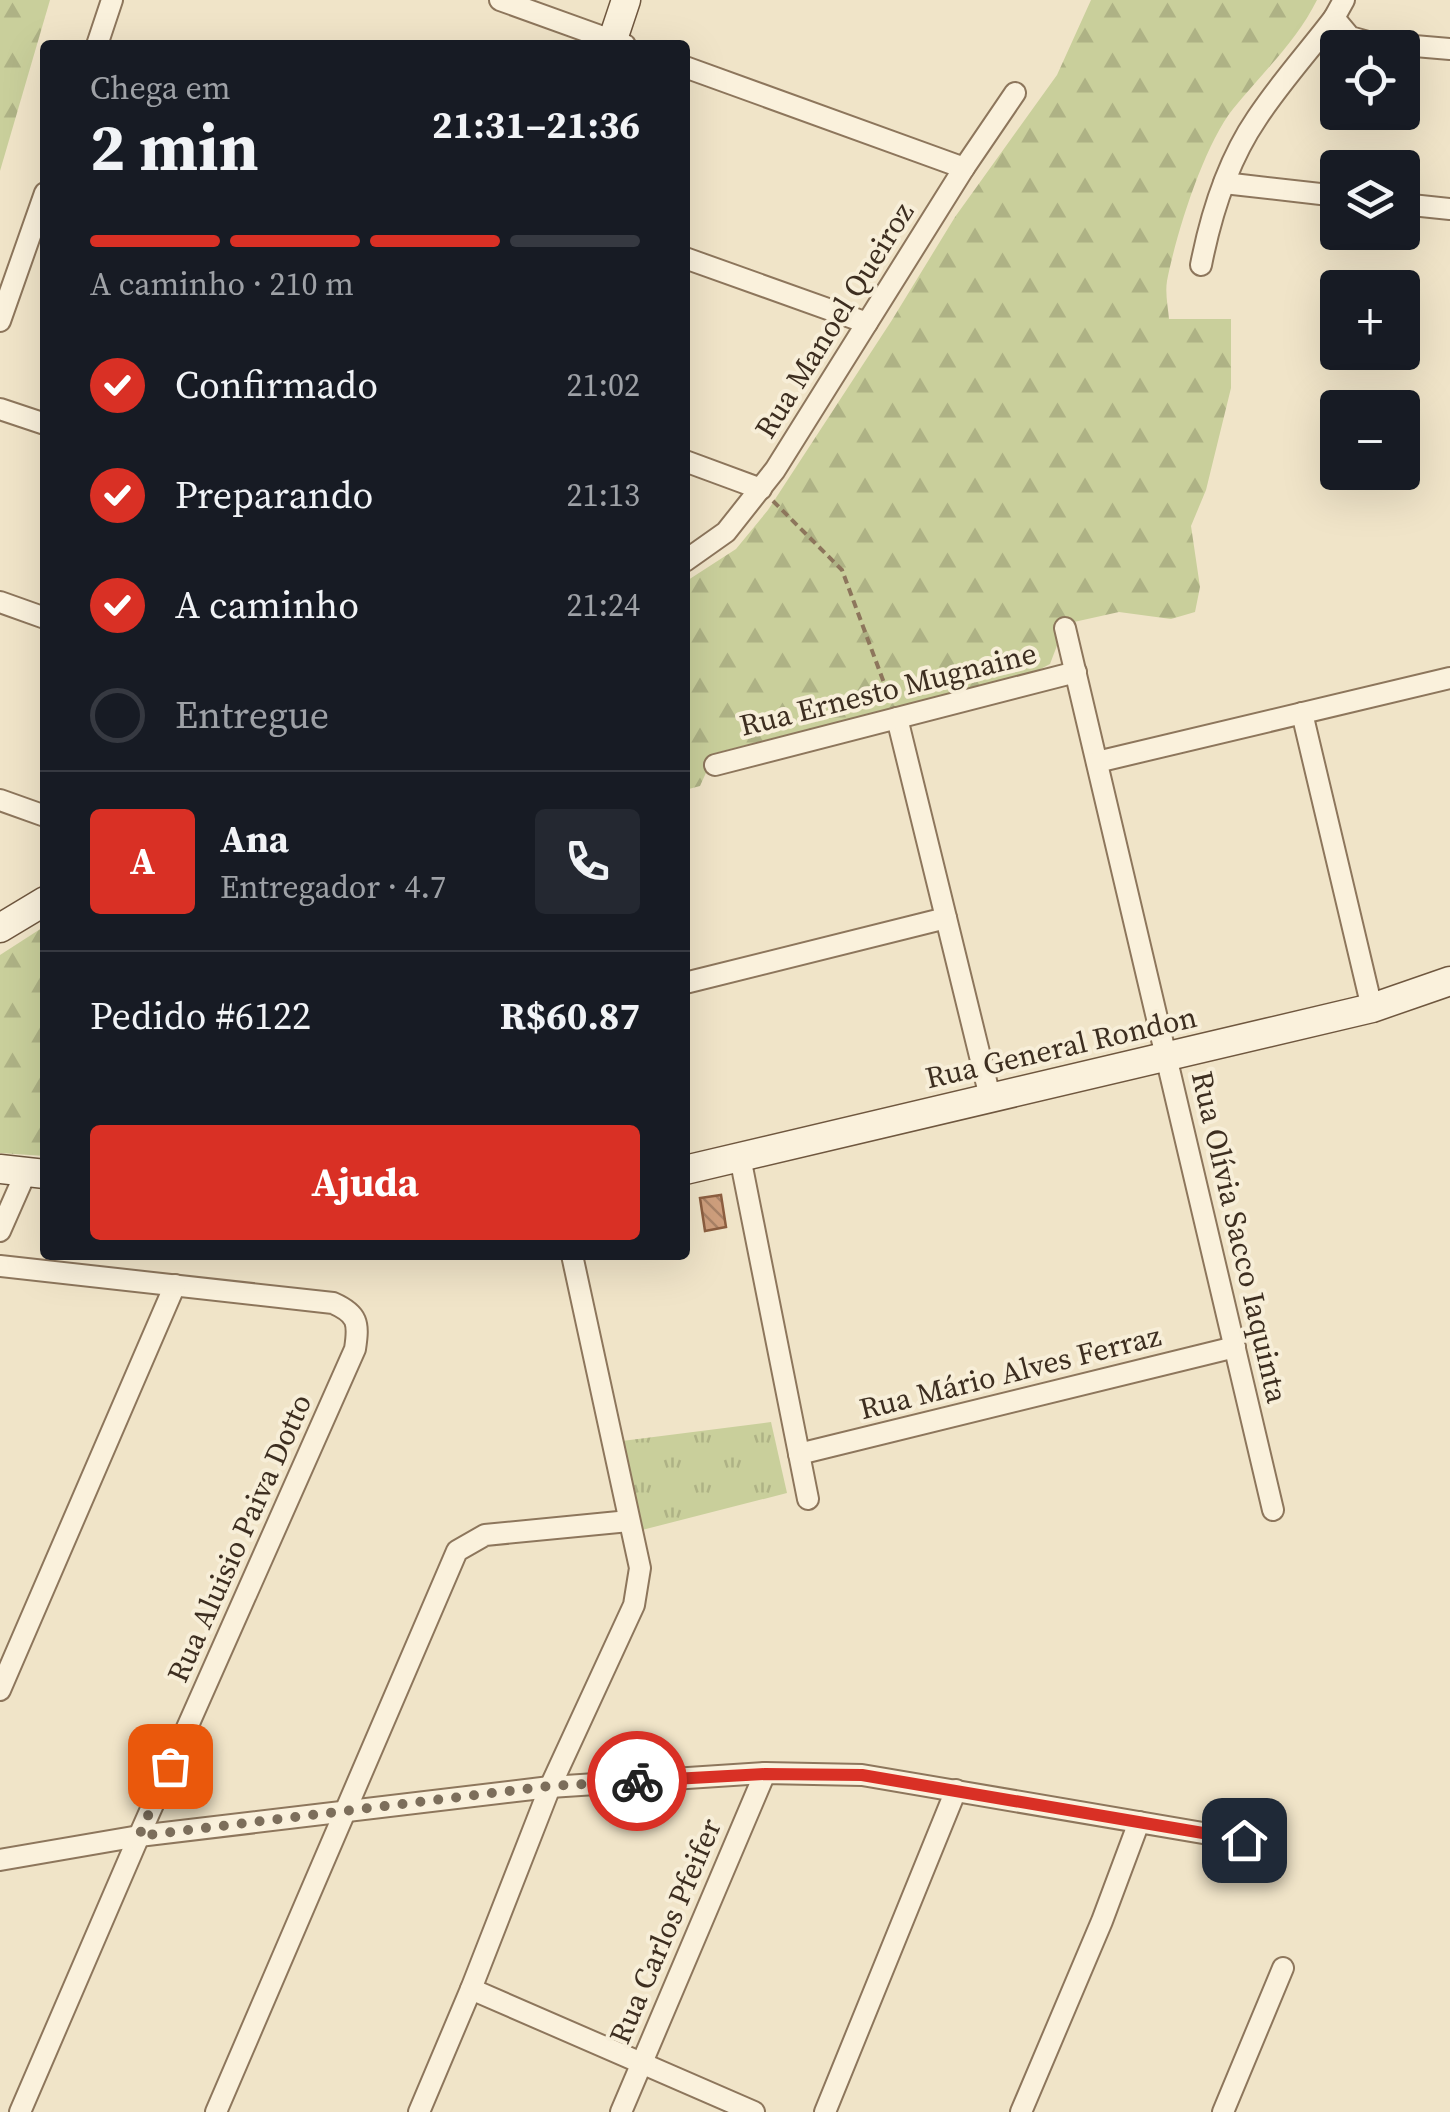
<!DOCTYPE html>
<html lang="pt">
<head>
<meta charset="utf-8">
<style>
  body { margin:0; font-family:"Source Serif 4",serif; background:#242831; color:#f1f3f6; height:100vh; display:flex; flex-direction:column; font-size:38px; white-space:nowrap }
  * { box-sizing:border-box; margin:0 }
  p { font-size:32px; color:#9ea1a6 }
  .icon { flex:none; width:55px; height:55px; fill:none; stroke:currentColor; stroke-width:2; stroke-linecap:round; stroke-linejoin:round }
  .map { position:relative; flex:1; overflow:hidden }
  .sheet { position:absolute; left:40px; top:40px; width:650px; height:1220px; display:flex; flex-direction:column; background:#171b24; border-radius:10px; box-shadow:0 10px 40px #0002 }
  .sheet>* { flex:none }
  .fabs { position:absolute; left:1320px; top:30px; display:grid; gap:20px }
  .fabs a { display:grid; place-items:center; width:100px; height:100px; border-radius:10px; background:#171b24; box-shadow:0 10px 40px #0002; font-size:50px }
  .pin { position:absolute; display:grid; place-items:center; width:85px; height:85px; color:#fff; margin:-42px; border-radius:20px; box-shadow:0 5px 15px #0006 }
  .courier { position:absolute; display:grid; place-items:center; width:100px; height:100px; margin:-50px; border:8px solid #d93025; border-radius:50%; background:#fff; color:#222; box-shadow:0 2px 12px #0007 }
  .summary em { font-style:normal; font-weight:700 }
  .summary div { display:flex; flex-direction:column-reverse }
  .summary { display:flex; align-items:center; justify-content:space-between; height:170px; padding:0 50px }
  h1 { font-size:65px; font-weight:700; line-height:75px }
  .bar { display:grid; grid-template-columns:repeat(4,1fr); gap:15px 10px; align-content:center; height:120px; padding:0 50px }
  .bar i { height:12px; border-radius:8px; background:#363941 }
  .bar .active { background:#d93025 }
  .bar p { grid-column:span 4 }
  .line { display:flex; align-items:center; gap:25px; padding:0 50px; border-top:2px solid #363941 }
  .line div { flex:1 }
  .round { display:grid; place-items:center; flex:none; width:105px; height:105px; border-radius:10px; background:#242831 }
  ol { padding:0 50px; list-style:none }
  li { display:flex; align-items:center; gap:30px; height:110px }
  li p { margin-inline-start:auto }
  li .icon { padding:10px; border-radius:50%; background:#d93025; color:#fff; stroke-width:4 }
  li:last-child { color:#9ea1a6 }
  li i { width:55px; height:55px; border:5px solid #363941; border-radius:50% }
  .cta { display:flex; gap:20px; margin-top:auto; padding:20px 50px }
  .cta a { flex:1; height:115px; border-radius:10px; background:#d93025; color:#fff; font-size:40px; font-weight:700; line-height:115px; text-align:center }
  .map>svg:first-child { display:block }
  .forest { fill:url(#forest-firs) }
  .park { fill:url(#park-tufts) }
  .building { fill:url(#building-back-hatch); stroke:#8d5f41; stroke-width:2.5 }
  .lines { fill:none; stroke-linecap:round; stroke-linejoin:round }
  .street-casing { stroke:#8d765c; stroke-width:24 }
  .secondary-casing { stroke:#6f573f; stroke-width:31 }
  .path { stroke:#8d765c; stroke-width:4; stroke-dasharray:8 5; stroke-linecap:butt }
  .street { stroke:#faf1dc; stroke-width:20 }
  .secondary { stroke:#faf1dc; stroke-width:28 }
  .done { stroke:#7c6e5b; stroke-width:10; stroke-dasharray:0 18 }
  .route { stroke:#d93025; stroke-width:12 }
  .labels { text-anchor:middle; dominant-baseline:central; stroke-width:8; stroke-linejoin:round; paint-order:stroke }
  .street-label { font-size:30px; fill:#3d2e20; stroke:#f7eed8 }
</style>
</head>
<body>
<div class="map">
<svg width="1450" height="2112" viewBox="0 0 1450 2112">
  <defs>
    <pattern id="forest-firs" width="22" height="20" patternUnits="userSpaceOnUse" patternTransform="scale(2.5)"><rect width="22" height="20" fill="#c9cf9b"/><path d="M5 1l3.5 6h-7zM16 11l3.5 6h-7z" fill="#aeb285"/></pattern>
    <pattern id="park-tufts" width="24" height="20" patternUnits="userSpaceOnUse" patternTransform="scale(2.5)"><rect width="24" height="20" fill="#c9cf9b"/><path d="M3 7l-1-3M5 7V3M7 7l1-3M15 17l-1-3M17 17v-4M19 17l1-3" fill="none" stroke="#aeb285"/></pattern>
    <pattern id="building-back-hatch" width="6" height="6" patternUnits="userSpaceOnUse" patternTransform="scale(2.5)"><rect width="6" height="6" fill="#cf9f7d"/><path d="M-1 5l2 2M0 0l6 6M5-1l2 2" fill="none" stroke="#a98266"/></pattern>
  </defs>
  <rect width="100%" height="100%" fill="#f0e4c8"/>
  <g class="forest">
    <polygon points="0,0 50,0 0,171"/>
    <path d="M1091,0H1317C1296,42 1262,73 1233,109C1204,145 1176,234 1167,281C1165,293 1168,307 1169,319H1231V388L1206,490L1191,526L1200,587L1195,612L1171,619L1119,612L1056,626L1058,643L1050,664L1035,672L715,753L700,786L685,790V582L736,549L768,510L892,320L955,217L1057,75Z"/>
    <polygon points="45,926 45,1156 0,1153 0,955"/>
  </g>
  <polygon class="park" points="771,1422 787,1493 642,1530 622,1441"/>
  <polygon class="building" points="721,1195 726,1227 705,1231 700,1198"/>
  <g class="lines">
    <defs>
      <g id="street">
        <polyline points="500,0 625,45"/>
        <polyline points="1334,18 1350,37 1368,42 1450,49"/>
        <polyline points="97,45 112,0"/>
        <polyline points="685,67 964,168"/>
        <polyline points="1224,183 1338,196"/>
        <polyline points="1402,204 1450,209"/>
        <polyline points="685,258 867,323"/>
        <path d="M1201,265C1211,214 1227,162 1257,118C1280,83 1309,51 1334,18L1344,0"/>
        <polyline points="0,321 45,193"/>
        <polyline points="0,409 45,424"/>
        <polyline points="685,461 761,489"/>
        <polyline points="685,561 726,532 775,470 964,168 1015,93"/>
        <polyline points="0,602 45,618"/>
        <polyline points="1065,628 1273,1510"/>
        <polyline points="1302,713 1372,1008"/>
        <polyline points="897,718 990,1097"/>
        <polyline points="1097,762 1450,678"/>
        <polyline points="715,765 1076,672"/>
        <polyline points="0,800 45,816"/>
        <polyline points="685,983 946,918"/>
        <polyline points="740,1157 808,1499"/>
        <polyline points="0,1231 26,1172"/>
        <path d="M0,1266L333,1303C358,1314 359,1323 355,1349L139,1836L20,2112"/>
        <polyline points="799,1454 1235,1347"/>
        <polyline points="0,1690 175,1285"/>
        <polyline points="0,1860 139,1836 550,1787 765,1773 862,1775 1244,1840"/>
        <polyline points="471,1989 754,2112"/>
        <polyline points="216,2112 457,1551 485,1535 629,1521"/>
        <polyline points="419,2112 471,1989 550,1787 634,1605 640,1568 572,1255"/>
        <polyline points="621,2112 765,1773"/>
        <polyline points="825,2112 956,1790"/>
        <polyline points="1021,2112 1102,1921 1139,1822"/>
        <polyline points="1223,2112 1283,1968"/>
      </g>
      <g id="secondary">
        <polyline points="611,45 626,0"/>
        <polyline points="0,928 45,901"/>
        <polyline points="0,1169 45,1174"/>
        <polyline points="685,1170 1372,1008 1450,981"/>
      </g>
    </defs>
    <use href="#street" class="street-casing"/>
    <use href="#secondary" class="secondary-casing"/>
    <polyline class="path" points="773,501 842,570 890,699"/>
    <use href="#street" class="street"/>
    <use href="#secondary" class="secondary"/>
  </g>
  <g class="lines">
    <polyline class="done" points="170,1766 139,1836 550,1786 637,1781"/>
    <polyline class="route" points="637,1781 765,1774 862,1775 1244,1840"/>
  </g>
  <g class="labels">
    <g class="street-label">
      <text transform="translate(834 320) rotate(-58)">Rua Manoel Queiroz</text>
      <text transform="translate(888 689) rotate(-14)">Rua Ernesto Mugnaine</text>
      <text transform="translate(1061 1047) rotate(-13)">Rua General Rondon</text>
      <text transform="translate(1240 1237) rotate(77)">Rua Olívia Sacco Iaquinta</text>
      <text transform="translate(1010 1372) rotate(-14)">Rua Mário Alves Ferraz</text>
      <text transform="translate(239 1538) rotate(-66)">Rua Aluisio Paiva Dotto</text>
      <text transform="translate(665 1931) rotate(-67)">Rua Carlos Pfeifer</text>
    </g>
  </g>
</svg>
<div class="fabs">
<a><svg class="icon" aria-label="locate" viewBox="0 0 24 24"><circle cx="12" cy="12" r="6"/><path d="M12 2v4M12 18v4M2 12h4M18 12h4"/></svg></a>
<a><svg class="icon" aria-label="layers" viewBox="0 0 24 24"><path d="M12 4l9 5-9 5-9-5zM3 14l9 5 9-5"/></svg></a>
<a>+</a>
<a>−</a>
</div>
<div class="pin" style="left:170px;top:1766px;background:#ea580c"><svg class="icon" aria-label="bag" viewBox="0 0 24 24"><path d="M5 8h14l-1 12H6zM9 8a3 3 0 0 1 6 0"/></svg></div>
<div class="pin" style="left:1244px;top:1840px;background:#1f2937"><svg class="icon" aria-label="home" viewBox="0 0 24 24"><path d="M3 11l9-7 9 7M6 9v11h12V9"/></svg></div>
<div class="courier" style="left:637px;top:1781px"><svg class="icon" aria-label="bike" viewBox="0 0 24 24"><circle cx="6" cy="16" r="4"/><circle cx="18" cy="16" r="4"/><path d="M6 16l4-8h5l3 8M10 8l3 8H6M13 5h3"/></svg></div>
<section class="sheet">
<div class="summary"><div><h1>2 min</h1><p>Chega em</p></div><em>21:31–21:36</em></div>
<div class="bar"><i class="active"></i><i class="active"></i><i class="active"></i><i></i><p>A caminho · 210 m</p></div>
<ol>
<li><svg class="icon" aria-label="check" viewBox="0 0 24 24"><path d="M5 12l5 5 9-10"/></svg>Confirmado<p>21:02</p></li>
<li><svg class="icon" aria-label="check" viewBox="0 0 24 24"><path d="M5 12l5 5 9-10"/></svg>Preparando<p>21:13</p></li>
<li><svg class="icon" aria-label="check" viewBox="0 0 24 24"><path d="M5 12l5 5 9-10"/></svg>A caminho<p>21:24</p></li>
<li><i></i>Entregue</li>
</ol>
<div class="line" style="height:180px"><b class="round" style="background:#d93025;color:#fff">A</b><div><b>Ana</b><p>Entregador · 4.7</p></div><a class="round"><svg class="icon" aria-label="phone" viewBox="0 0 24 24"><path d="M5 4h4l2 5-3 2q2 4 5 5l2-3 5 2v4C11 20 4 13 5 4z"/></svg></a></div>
<div class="line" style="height:130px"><div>Pedido #6122</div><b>R$60.87</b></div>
<div class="cta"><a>Ajuda</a></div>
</section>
</div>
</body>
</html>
